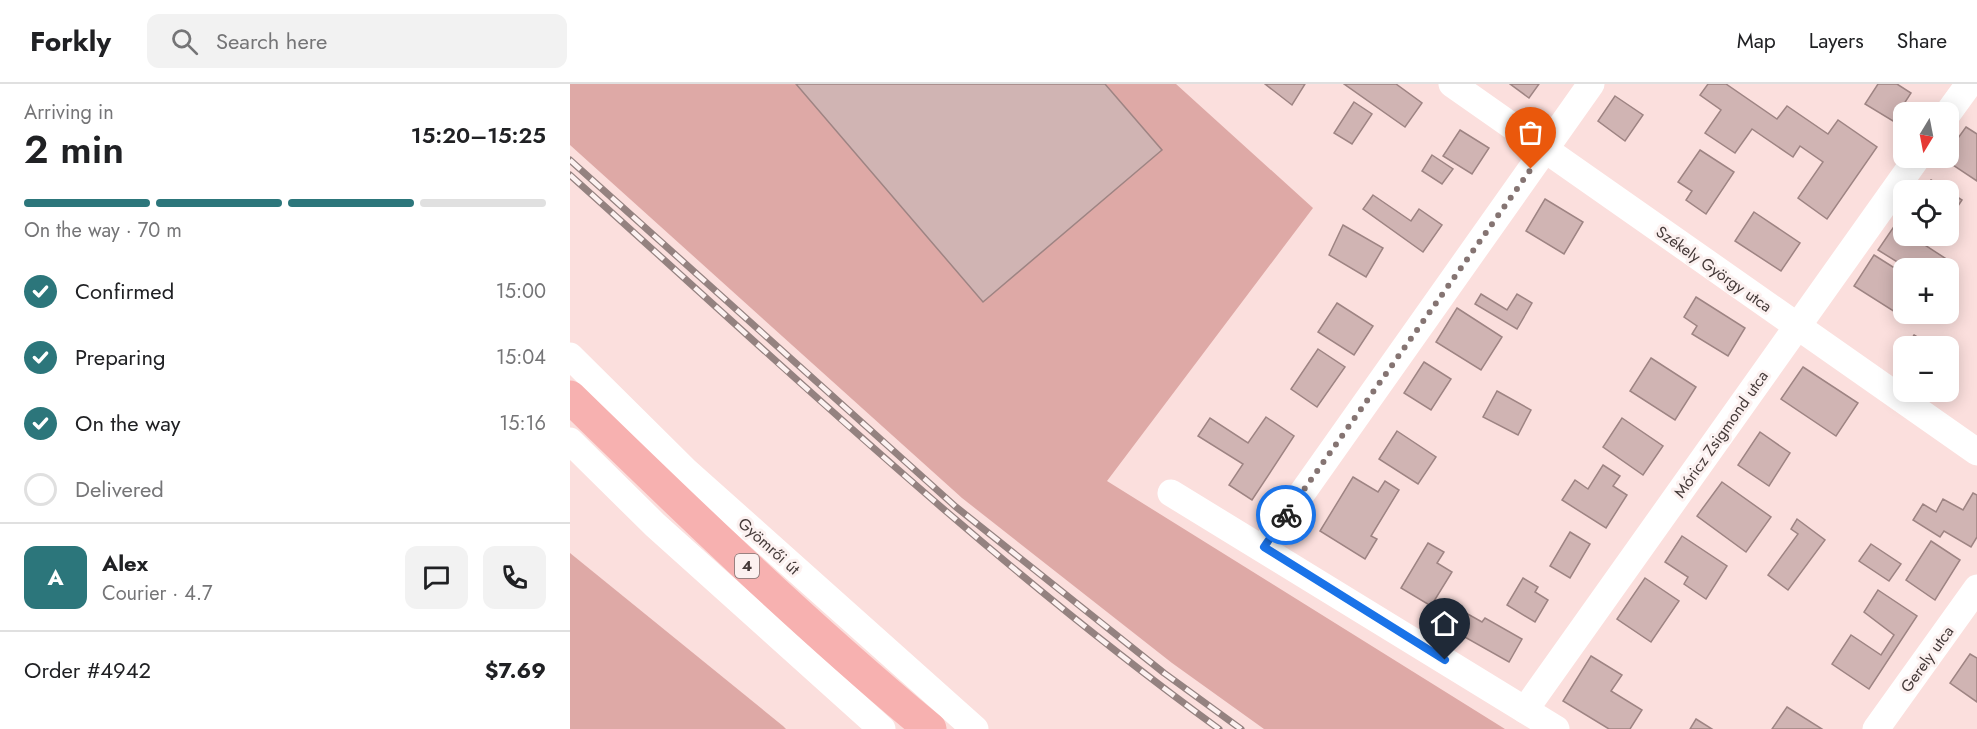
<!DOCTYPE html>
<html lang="en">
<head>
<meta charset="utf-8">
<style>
  body { margin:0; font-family:Jost,sans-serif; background:#f2f2f2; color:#202124; height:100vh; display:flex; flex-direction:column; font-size:22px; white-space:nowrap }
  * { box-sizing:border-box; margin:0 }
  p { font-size:20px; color:#757577 }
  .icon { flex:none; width:33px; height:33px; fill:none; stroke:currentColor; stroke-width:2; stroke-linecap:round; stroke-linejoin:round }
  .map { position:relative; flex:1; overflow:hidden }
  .details { display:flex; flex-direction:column; background:#fff; width:570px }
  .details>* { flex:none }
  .needle { width:39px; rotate:190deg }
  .fabs { position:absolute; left:1323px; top:18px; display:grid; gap:12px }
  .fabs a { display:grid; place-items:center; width:66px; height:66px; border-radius:12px; background:#fff; box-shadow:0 3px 15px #0003; font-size:30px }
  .pin { position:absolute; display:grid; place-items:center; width:51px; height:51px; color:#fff; margin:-62px -26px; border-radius:50% 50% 50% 0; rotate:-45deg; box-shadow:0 0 6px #0007 }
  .pin .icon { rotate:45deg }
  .courier { position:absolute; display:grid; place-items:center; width:60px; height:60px; margin:-30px; border:4px solid #1a73e8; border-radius:50%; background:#fff; color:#222; box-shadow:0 2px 8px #0007 }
  .summary em { font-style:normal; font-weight:600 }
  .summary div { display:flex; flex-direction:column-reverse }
  .summary { display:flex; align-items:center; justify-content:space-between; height:102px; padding:0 24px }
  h1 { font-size:39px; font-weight:600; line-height:45px }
  .bar { display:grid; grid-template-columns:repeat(4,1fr); gap:9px 6px; align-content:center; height:72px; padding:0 24px }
  .bar i { height:8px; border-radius:4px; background:#e0e0e0 }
  .bar .selected { background:#2c767b }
  .bar p { grid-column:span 4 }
  .line { display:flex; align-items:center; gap:15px; padding:0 24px; border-top:2px solid #e0e0e0 }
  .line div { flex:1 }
  .round { display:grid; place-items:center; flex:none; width:63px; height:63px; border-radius:12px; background:#f2f2f2 }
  ol { padding:0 24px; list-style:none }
  li { display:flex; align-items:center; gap:18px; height:66px }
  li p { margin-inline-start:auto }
  li .icon { padding:6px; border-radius:50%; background:#2c767b; color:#fff; stroke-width:4 }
  li:last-child { color:#757577 }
  li i { width:33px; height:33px; border:3px solid #e0e0e0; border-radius:50% }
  header { display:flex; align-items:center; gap:36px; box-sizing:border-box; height:84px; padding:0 30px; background:#fff; border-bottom:2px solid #e0e0e0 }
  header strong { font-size:28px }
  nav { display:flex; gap:33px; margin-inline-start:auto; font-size:21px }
  .search { width:420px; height:54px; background:#f2f2f2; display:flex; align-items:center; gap:15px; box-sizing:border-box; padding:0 21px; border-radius:12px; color:#757577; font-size:22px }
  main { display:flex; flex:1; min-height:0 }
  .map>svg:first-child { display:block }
  .green { fill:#dea9a6 }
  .building { fill:#d0b4b3; stroke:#9e8483; stroke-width:1.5 }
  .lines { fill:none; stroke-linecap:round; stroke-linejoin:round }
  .minor { stroke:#fff; stroke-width:27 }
  .major { stroke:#f7b1b0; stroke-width:33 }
  .rail-casing { stroke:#948280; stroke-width:7 }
  .rail { stroke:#fcf1f0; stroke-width:4.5; stroke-dasharray:14; stroke-linecap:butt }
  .done { stroke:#857472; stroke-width:6; stroke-dasharray:0 10.8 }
  .route { stroke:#1a73e8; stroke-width:8 }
  .labels { text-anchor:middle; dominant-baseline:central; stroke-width:6; stroke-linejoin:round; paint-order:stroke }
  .shield { fill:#fcf1f0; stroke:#7c7170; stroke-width:1.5 }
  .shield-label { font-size:15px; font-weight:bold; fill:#453a39 }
  .street-label { font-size:16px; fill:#453a39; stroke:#fcf1f0 }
</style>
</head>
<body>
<header>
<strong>Forkly</strong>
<div class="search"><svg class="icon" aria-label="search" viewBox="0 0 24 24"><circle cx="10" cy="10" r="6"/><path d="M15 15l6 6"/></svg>Search here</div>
<nav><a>Map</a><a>Layers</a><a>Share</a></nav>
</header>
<main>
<section class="details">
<div class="summary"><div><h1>2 min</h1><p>Arriving in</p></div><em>15:20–15:25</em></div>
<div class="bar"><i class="selected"></i><i class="selected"></i><i class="selected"></i><i></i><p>On the way · 70 m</p></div>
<ol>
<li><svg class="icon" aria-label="check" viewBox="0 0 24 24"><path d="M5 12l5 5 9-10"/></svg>Confirmed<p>15:00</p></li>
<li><svg class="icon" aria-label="check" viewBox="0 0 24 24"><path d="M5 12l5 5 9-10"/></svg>Preparing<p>15:04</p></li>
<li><svg class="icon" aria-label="check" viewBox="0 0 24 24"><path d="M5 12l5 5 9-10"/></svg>On the way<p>15:16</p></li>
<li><i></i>Delivered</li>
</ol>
<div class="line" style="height:108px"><b class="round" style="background:#2c767b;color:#fff">A</b><div><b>Alex</b><p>Courier · 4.7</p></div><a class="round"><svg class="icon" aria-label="chat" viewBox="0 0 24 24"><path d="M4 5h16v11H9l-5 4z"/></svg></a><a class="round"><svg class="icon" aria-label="phone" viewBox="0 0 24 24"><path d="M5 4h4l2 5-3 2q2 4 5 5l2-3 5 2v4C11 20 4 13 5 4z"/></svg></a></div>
<div class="line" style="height:78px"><div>Order #4942</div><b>$7.69</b></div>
</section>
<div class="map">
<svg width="1407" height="645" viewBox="0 0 1407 645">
  <rect width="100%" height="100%" fill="#fbdfdd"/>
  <g class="green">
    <polygon points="0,0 606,0 743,124 537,397 935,645 694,645 602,579 392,414 0,61"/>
    <polygon points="0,469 213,642 216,645 0,645"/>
  </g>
  <g class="building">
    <polygon points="226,0 535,0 592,66 413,218"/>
    <polygon points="695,0 735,0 722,21"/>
    <polygon points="774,0 826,0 852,19 835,43"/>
    <polygon points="940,0 969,0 959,14"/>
    <polygon points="1138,0 1156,0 1207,35 1217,22 1258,50 1268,36 1307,63 1257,135 1228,114 1253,78 1230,62 1223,73 1182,45 1165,69 1135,49 1151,26 1130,11"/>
    <polygon points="1308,0 1327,0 1341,9 1323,37 1295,20"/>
    <polygon points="1045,12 1073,31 1055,57 1028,37"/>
    <polygon points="784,18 802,30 782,60 764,49"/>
    <polygon points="1396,43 1407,50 1407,97 1374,75 1378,74 1378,68"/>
    <polygon points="890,46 919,64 902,90 873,72"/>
    <polygon points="1130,66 1164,88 1136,130 1116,116 1122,107 1108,98"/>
    <polygon points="862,71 883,85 872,100 852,87"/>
    <polygon points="1361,96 1378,106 1354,106"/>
    <polygon points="1378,107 1392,116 1378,137"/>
    <polygon points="803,111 841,137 849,125 872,141 853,168 793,125"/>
    <polygon points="975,115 1013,138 994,170 956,147"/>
    <polygon points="1184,128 1230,159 1211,187 1165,157"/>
    <polygon points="773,141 813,164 796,193 759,171"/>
    <polygon points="1325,141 1334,147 1334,152 1341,152 1381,178 1377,184 1337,184 1308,166"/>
    <polygon points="1304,171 1334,190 1334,214 1325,228 1284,202"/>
    <polygon points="911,210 937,226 947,210 962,219 947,245 905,220"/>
    <polygon points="1126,213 1175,244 1158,272 1122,250 1127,242 1114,233"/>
    <polygon points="767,219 803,242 784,271 748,248"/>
    <polygon points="887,224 932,253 911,286 866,258"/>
    <polygon points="1344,251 1362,262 1337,262"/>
    <polygon points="748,265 775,283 747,323 721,305"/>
    <polygon points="1081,274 1126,303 1105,336 1060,307"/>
    <polygon points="854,278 881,295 861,326 834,309"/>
    <polygon points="1233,283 1288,319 1266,352 1211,315"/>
    <polygon points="927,307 961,326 948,351 913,333"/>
    <polygon points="696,333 724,352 682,416 659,401 673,380 628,352 640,334 678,359"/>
    <polygon points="1052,334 1093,362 1073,391 1033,363"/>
    <polygon points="827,347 866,373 848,400 809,375"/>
    <polygon points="1190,348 1220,369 1199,402 1168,381"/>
    <polygon points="1033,381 1050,392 1043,402 1057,411 1036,444 992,416 1005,396 1018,405"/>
    <polygon points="783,393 808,408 815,397 829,406 801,452 807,455 795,475 750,447"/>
    <polygon points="1152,398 1201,433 1176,468 1127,432"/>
    <polygon points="1403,409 1407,411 1407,453 1401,463 1374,447 1370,453 1343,436 1353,420 1366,428 1373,415 1393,426"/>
    <polygon points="1227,435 1255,456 1218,506 1198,491 1228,450 1221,445"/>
    <polygon points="1000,448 1020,460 1000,494 980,482"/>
    <polygon points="1112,452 1157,482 1136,515 1114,500 1118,493 1095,478"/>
    <polygon points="1361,457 1390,476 1365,516 1336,496"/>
    <polygon points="858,459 874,468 867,479 882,488 861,522 831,504"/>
    <polygon points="1301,460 1331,480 1319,497 1289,477"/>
    <polygon points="953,494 968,503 965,508 978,516 965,538 937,521"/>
    <polygon points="1075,494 1109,517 1081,558 1047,535"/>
    <polygon points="1308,506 1347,532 1299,605 1262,580 1281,551 1311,571 1324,551 1294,528"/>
    <polygon points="878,519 912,538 915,534 952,555 939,578 868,538"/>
    <polygon points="1400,570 1407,574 1407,618 1380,599"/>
    <polygon points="1021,572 1052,591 1041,607 1072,626 1060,645 1039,645 993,617"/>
    <polygon points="1217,623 1252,645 1202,645"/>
    <polygon points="1126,635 1142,645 1120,645"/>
  </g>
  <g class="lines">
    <g class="minor">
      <polyline points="882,0 1407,368"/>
      <polyline points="1378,29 1399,0"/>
      <polyline points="0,272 116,387 405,645"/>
      <polyline points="0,357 85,441 312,645"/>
      <polyline points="601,409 986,645"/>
      <polyline points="694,463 1021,0"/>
      <polyline points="955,626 1347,74"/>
      <polyline points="1306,645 1407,504"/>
    </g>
    <path class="major" d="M0,313C117,427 234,540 360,645"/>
    <defs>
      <g id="rail">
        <polyline points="0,76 386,423 594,589 671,645"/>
        <path d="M0,91C212,281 419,478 649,645"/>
      </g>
    </defs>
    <use href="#rail" class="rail-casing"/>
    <use href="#rail" class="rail"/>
  </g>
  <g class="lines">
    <polyline class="done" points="716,431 961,85"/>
    <polyline class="route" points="716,431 694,463 875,576"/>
  </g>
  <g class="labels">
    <rect class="shield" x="165" y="470" width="24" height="24" rx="4.5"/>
    <g class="shield-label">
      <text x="177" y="482">4</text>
    </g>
    <g class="street-label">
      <text transform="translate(1144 185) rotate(35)">Székely György utca</text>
      <text transform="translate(1151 350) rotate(-55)">Móricz Zsigmond utca</text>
      <text transform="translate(199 462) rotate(42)">Gyömrői út</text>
      <text transform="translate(1357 575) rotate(-54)">Gerely utca</text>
    </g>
  </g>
</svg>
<div class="fabs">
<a><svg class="needle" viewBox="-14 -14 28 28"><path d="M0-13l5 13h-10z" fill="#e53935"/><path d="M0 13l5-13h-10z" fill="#757577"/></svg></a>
<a><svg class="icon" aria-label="locate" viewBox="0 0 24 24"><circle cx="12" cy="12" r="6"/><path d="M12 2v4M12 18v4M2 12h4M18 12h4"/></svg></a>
<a>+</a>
<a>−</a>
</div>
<div class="pin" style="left:961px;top:85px;background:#ea580c"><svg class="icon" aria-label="bag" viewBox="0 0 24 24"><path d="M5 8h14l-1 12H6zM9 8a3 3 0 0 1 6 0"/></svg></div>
<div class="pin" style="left:875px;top:576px;background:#1f2937"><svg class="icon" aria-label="home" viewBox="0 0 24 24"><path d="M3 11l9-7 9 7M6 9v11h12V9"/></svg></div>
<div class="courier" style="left:716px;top:431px"><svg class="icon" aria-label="bike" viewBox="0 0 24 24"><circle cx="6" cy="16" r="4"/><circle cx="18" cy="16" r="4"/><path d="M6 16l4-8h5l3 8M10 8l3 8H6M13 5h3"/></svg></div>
</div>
</main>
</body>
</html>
